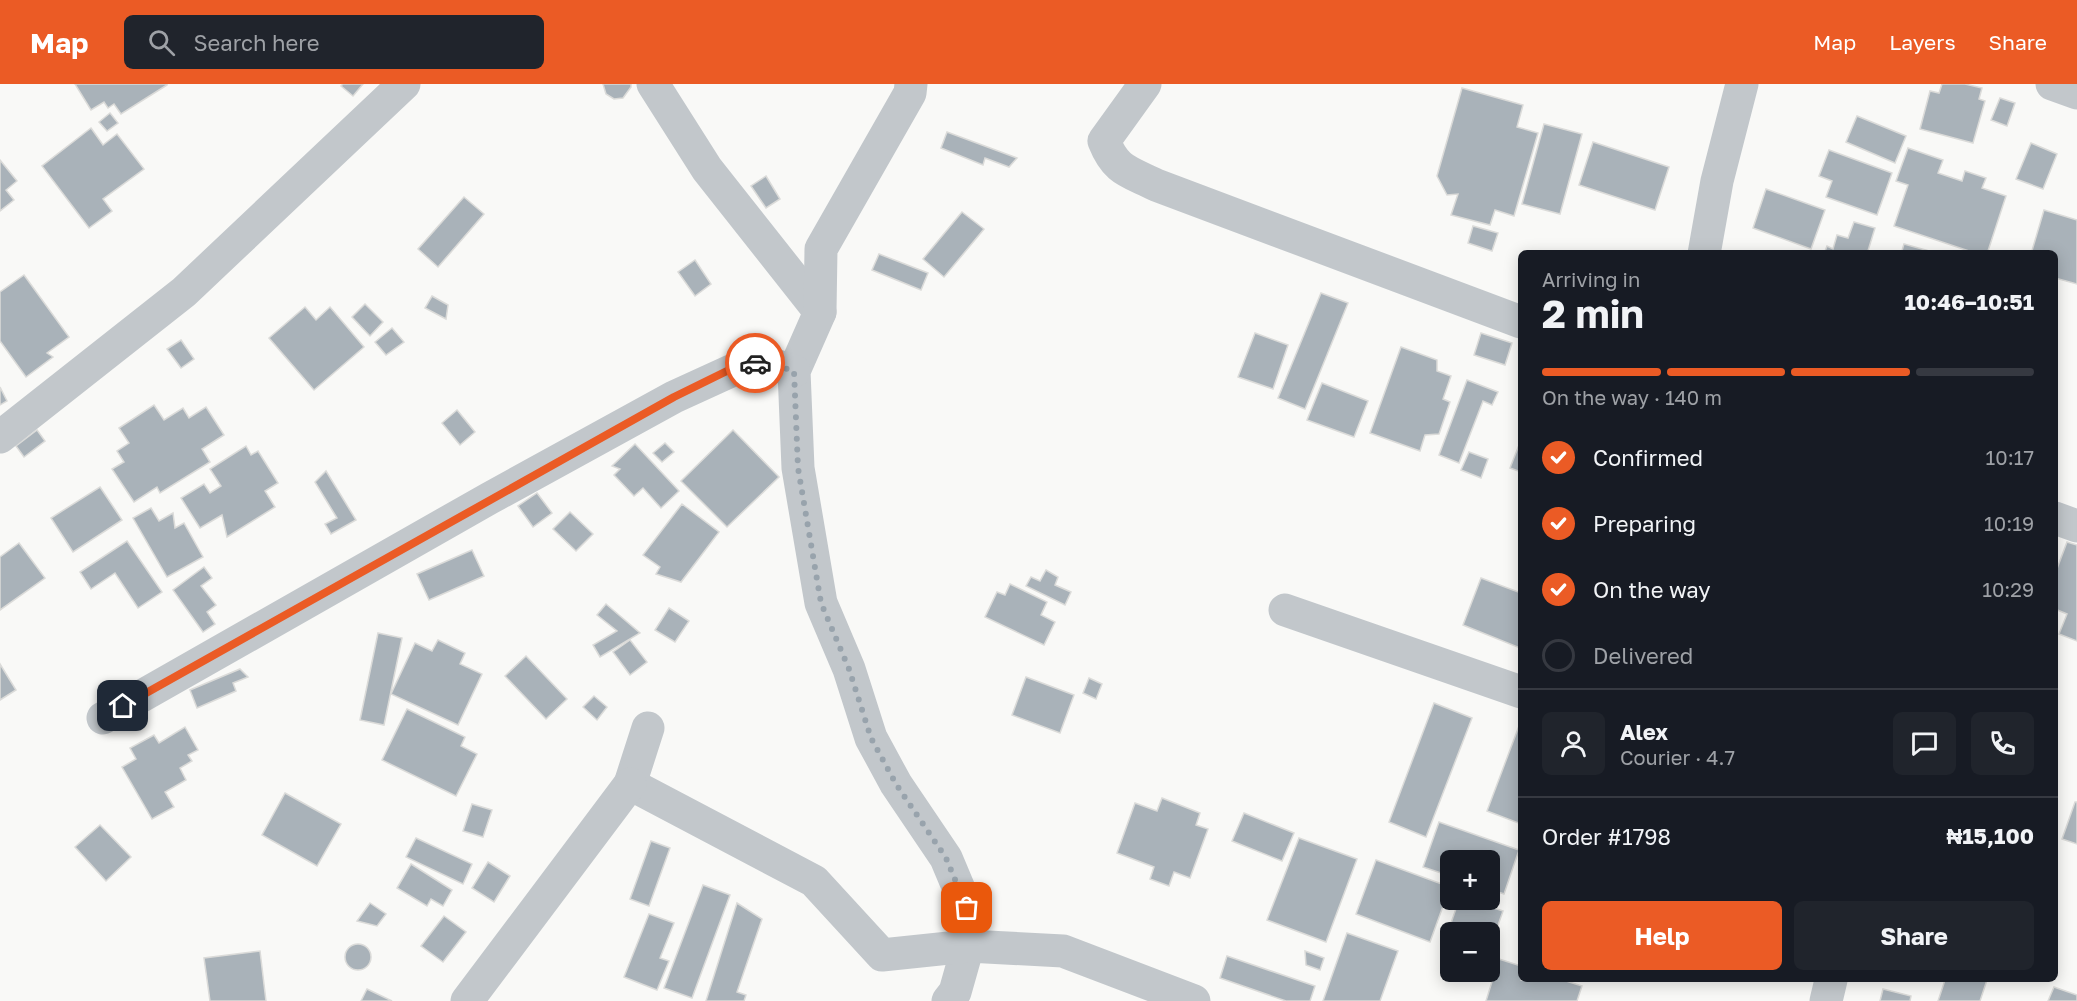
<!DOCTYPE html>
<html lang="en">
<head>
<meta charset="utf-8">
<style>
  body { margin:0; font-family:"Golos Text",sans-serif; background:#20242c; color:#f1f3f6; height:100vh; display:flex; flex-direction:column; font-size:22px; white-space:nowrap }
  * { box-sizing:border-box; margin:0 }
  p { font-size:20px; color:#9ea1a6 }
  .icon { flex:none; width:33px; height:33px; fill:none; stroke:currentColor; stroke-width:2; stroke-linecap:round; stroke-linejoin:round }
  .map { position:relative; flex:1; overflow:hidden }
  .details { position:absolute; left:1518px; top:166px; width:540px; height:732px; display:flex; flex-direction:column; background:#171b24; border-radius:9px; box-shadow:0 3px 15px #0003 }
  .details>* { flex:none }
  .fabs { position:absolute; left:1440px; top:766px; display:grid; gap:12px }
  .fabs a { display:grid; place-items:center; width:60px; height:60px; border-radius:9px; background:#171b24; box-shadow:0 3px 15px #0003; font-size:30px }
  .pin { position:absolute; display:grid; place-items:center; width:51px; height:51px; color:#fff; margin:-26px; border-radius:12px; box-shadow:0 3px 9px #0006 }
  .courier { position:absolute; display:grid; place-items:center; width:60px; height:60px; margin:-30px; border:4px solid #eb5b25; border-radius:50%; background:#fff; color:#222; box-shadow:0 2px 8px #0007 }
  .overview em { font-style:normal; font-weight:700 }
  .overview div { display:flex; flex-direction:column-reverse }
  .overview { display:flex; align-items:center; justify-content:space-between; height:102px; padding:0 24px }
  h1 { font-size:39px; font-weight:700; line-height:45px }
  .bar { display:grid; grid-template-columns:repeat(4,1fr); gap:9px 6px; align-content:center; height:72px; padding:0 24px }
  .bar i { height:8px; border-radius:4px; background:#363941 }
  .bar .selected { background:#eb5b25 }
  .bar p { grid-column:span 4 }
  .line { display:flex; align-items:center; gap:15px; padding:0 24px; border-top:2px solid #363941 }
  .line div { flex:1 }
  .round { display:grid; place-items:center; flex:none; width:63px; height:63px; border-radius:9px; background:#20242c }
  ol { padding:0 24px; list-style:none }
  li { display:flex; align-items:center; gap:18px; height:66px }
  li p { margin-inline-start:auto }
  li .icon { padding:6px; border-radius:50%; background:#eb5b25; color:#fff; stroke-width:4 }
  li:last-child { color:#9ea1a6 }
  li i { width:33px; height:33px; border:3px solid #363941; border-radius:50% }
  .button { display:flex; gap:12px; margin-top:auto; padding:12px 24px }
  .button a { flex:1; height:69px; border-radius:9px; background:#eb5b25; color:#fff; font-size:24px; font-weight:700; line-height:69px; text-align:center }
  .button a+a { background:#20242c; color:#f1f3f6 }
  header { display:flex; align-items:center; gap:36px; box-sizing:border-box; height:84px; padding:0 30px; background:#eb5b25; color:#fff }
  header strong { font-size:28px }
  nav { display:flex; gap:33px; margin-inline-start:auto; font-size:21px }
  .search { width:420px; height:54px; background:#20242c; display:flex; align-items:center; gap:15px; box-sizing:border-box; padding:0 21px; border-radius:9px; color:#9ea1a6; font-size:22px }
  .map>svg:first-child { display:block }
  .building { fill:#a9b2b9; stroke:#dbdbd9; stroke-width:1.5 }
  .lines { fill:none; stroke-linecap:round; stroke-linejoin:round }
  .minor { stroke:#c2c7cb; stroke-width:33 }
  .done { stroke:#98a3ac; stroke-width:6; stroke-dasharray:0 10.8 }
  .route { stroke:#eb5b25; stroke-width:8 }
</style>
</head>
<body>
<header>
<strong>Map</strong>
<div class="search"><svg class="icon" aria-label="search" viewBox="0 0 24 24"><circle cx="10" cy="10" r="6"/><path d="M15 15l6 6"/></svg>Search here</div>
<nav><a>Map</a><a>Layers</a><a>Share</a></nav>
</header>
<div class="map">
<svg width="2077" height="917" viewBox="0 0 2077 917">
  <rect width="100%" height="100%" fill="#f9f9f7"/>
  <g class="building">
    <polygon points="75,0 167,0 167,1 121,30 114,20 108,24 104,18 91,26"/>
    <polygon points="343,0 363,0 353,12 341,2"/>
    <polygon points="603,0 631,0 631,3 623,14 614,15 606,10"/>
    <polygon points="1942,0 1965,0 1982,4 1979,15 1985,17 1973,59 1920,45 1930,7 1939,9"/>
    <polygon points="1462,4 1523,21 1517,43 1538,49 1514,132 1495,126 1490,141 1451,131 1458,110 1447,111 1437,92"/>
    <polygon points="2000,14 2015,19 2007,42 1991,36"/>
    <polygon points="110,29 118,39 107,47 99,38"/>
    <polygon points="1857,32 1906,52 1895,79 1846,58"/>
    <polygon points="1544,40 1582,50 1560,130 1522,120"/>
    <polygon points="91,44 103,61 117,50 144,85 103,115 112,127 89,144 42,82"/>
    <polygon points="947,48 1017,74 1009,83 985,74 983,81 941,64"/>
    <polygon points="1593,58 1669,83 1655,126 1579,101"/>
    <polygon points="2031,59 2057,70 2043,105 2016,95"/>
    <polygon points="1908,64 1943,76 1938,89 1962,97 1965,87 1986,94 1982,104 2006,112 1987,170 1978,170 1894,142 1908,101 1896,97"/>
    <polygon points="1829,66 1892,89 1877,131 1826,113 1832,97 1819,92"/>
    <polygon points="0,76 17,97 6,106 14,116 0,127"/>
    <polygon points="766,92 780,115 766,124 751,102"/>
    <polygon points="1766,105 1825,126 1811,165 1753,144"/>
    <polygon points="464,113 484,130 438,183 418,165"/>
    <polygon points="2044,126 2077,136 2077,200 2055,194 2055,170 2031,170"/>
    <polygon points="962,128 984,145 944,193 923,175"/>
    <polygon points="1854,138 1875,144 1867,170 1824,170 1827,162 1833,165 1837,151 1848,154"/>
    <polygon points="1473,142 1498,149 1492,167 1468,159"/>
    <polygon points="1904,160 1940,170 1901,170"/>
    <polygon points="879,170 928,189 921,206 872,186"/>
    <polygon points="695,176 711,200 695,212 678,188"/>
    <polygon points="24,191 69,253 47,269 53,273 26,293 0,257 0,208"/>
    <polygon points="1321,209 1348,219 1305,325 1278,314"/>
    <polygon points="432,212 448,221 446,235 425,224"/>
    <polygon points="365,220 383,238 370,252 352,233"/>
    <polygon points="305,223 316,236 330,223 364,263 314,306 269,254"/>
    <polygon points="392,244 404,258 386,271 375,258"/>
    <polygon points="1255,249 1288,261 1273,305 1238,293"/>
    <polygon points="1481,249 1512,259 1505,281 1474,271"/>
    <polygon points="181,256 194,275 181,284 167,265"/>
    <polygon points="1401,263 1437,276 1437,287 1451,292 1443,315 1450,318 1439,350 1425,351 1420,367 1370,349"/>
    <polygon points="1467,296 1498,308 1492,321 1483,317 1459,379 1439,371"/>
    <polygon points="1322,299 1368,317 1354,353 1307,336"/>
    <polygon points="0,303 7,317 0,321"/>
    <polygon points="154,321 164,336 183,324 189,334 206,323 224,351 202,365 210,378 160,409 157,403 134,418 112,385 124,378 117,367 129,359 119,344"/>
    <polygon points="457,326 475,348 460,361 442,339"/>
    <polygon points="37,346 45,357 24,373 16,362"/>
    <polygon points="733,346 779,393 727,443 681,397"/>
    <polygon points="1521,356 1521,388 1510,384"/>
    <polygon points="665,359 674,368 662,378 653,369"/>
    <polygon points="635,360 679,407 661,424 643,404 634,412 614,391 620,385 612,382"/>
    <polygon points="246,362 251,371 258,367 278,399 265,407 275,423 227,453 222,431 200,444 181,414 204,400 210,409 221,402 210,385"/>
    <polygon points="1469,368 1488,375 1481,394 1461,386"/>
    <polygon points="326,387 356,436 331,450 325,440 337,434 315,398"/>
    <polygon points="100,403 122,436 73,468 51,434"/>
    <polygon points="537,409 552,429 533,443 518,422"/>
    <polygon points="682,420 719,448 681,498 656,490 660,483 643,471"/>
    <polygon points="151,424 159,437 173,429 175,444 184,439 203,473 167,493 133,434"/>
    <polygon points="570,428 593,450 576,467 553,445"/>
    <polygon points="127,457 162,508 138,524 115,489 91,505 80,488"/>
    <polygon points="2067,458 2077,461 2077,557 2059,550 2067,530 2055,525 2055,490"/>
    <polygon points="19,459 45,494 0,526 0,473"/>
    <polygon points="472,466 484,492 429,516 417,490"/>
    <polygon points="204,483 212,494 201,502 216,521 207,528 215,540 203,548 173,506"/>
    <polygon points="1046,486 1058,493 1055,501 1071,508 1065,521 1026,502 1031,493 1040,497"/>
    <polygon points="1481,494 1521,509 1520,564 1463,541"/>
    <polygon points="1010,500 1047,518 1041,531 1055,538 1044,561 985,533 997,508 1005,511"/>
    <polygon points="606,520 640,549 600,573 593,561 617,547 597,531"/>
    <polygon points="669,524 689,537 675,558 655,546"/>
    <polygon points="378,549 402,554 384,641 360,636"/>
    <polygon points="438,556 465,569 460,580 482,590 458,641 391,610 415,559 432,567"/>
    <polygon points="630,556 647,578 630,591 613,568"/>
    <polygon points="526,572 567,615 546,635 505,592"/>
    <polygon points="0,580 16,606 0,616"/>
    <polygon points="240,585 248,593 233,599 236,607 197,624 190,606"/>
    <polygon points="1026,593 1074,611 1060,649 1012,631"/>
    <polygon points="1089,594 1102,600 1096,615 1083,609"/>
    <polygon points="594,612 607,623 597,636 583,623"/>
    <polygon points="1434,619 1472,634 1426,753 1389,738"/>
    <polygon points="407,625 465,653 461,662 477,670 456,712 382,676"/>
    <polygon points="1519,642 1521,642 1521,740 1487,727"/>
    <polygon points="185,643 198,666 188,671 192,677 180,684 186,696 165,708 174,723 152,735 122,683 136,675 130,664 154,651 159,659"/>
    <polygon points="285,709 341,740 317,782 262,751"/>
    <polygon points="1162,714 1200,729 1196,741 1208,745 1190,794 1174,788 1169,802 1150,795 1154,783 1117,769 1135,719 1157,727"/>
    <polygon points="2075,718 2077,718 2077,760 2062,755"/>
    <polygon points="472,720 492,726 483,753 463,747"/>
    <polygon points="1244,729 1294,749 1282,777 1232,757"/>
    <polygon points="1439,738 1519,766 1504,810 1490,805 1490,777 1450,777 1450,792 1423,783"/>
    <polygon points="100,741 131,773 106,797 75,763"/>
    <polygon points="416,754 472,780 463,800 406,773"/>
    <polygon points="1299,754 1357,775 1326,858 1267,836"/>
    <polygon points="651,757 670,764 649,822 630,815"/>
    <polygon points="1376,776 1450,803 1430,858 1356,830"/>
    <polygon points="488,778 510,792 494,818 472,804"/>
    <polygon points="411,780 452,806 443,822 431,815 427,822 397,804"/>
    <polygon points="703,801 730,811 692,914 664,904"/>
    <polygon points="1459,816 1470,816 1503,827 1490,864 1490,849 1450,849 1450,865 1443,862"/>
    <polygon points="370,819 386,830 377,842 357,837"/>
    <polygon points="737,819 762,835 737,908 746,911 744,917 706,917"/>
    <polygon points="649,830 674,839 660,874 669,877 657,906 624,893"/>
    <polygon points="444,832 466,848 443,878 421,862"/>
    <polygon points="1347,849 1398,867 1380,917 1323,917"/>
    <circle cx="358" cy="873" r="13"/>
    <polygon points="260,867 266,917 210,917 204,874"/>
    <polygon points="1305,867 1324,874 1320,886 1306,881"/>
    <polygon points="1227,872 1315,902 1310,917 1286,917 1220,894"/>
    <polygon points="1499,875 1521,882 1521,896 1563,896 1582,902 1577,917 1486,917"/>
    <polygon points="1945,896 1987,896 1980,917 1938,917"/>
    <polygon points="2054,903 2077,911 2077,917 2048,917"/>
    <polygon points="367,905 392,917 361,917"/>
    <polygon points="1883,905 1911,912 1910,917 1880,917"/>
  </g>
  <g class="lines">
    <g class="minor">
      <polyline points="653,0 707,85 820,228"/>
      <polyline points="911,0 910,9 821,165 820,228 794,287 798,384 821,519 849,585 871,654 896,700 946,774 967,824 968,862 955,908 948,917"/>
      <path d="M1145,0L1104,57C1116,87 1128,87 1156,101L1521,238"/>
      <polyline points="2052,0 2077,9"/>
      <polyline points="1704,170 1717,97 1742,0"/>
      <polyline points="0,353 184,208 404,0"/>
      <polyline points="2055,434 2077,442"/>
      <polyline points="1285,526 1521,608"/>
      <polyline points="103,634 490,414 674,313 744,281 768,279 794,287"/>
      <polyline points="648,644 630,700 814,797 882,871 968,862 1063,867 1194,917"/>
      <polyline points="467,917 630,700"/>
      <polyline points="1826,917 1831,896"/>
    </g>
  </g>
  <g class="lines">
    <polyline class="done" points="755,279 768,279 794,287 798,384 821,519 849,585 871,654 896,700 946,774 967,824"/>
    <polyline class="route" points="123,622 674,313 733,284 755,279"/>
  </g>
</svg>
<div class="fabs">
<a>+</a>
<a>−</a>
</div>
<div class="pin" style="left:967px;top:824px;background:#ea580c"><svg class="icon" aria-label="bag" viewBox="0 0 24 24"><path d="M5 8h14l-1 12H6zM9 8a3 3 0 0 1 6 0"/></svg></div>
<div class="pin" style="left:123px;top:622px;background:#1f2937"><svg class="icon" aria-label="home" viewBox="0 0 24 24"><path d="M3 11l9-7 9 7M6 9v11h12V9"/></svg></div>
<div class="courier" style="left:755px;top:279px"><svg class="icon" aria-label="car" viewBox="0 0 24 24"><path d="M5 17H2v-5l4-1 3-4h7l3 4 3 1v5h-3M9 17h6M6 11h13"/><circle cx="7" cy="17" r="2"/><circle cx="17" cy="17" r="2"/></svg></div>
<section class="details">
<div class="overview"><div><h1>2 min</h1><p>Arriving in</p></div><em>10:46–10:51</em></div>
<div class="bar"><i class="selected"></i><i class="selected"></i><i class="selected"></i><i></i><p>On the way · 140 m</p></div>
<ol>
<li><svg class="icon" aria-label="check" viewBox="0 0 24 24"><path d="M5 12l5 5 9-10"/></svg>Confirmed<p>10:17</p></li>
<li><svg class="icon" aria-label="check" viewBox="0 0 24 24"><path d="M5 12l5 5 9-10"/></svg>Preparing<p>10:19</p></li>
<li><svg class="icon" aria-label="check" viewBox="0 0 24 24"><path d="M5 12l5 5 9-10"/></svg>On the way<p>10:29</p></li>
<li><i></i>Delivered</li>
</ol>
<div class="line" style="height:108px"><a class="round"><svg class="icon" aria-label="person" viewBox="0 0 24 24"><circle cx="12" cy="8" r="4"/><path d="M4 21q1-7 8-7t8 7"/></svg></a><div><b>Alex</b><p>Courier · 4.7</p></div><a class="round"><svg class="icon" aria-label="chat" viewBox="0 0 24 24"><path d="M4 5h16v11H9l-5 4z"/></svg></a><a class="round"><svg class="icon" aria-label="phone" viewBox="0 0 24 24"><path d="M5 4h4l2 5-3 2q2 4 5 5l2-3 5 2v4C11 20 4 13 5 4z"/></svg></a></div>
<div class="line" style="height:78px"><div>Order #1798</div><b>₦15,100</b></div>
<div class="button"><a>Help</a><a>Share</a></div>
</section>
</div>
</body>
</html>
